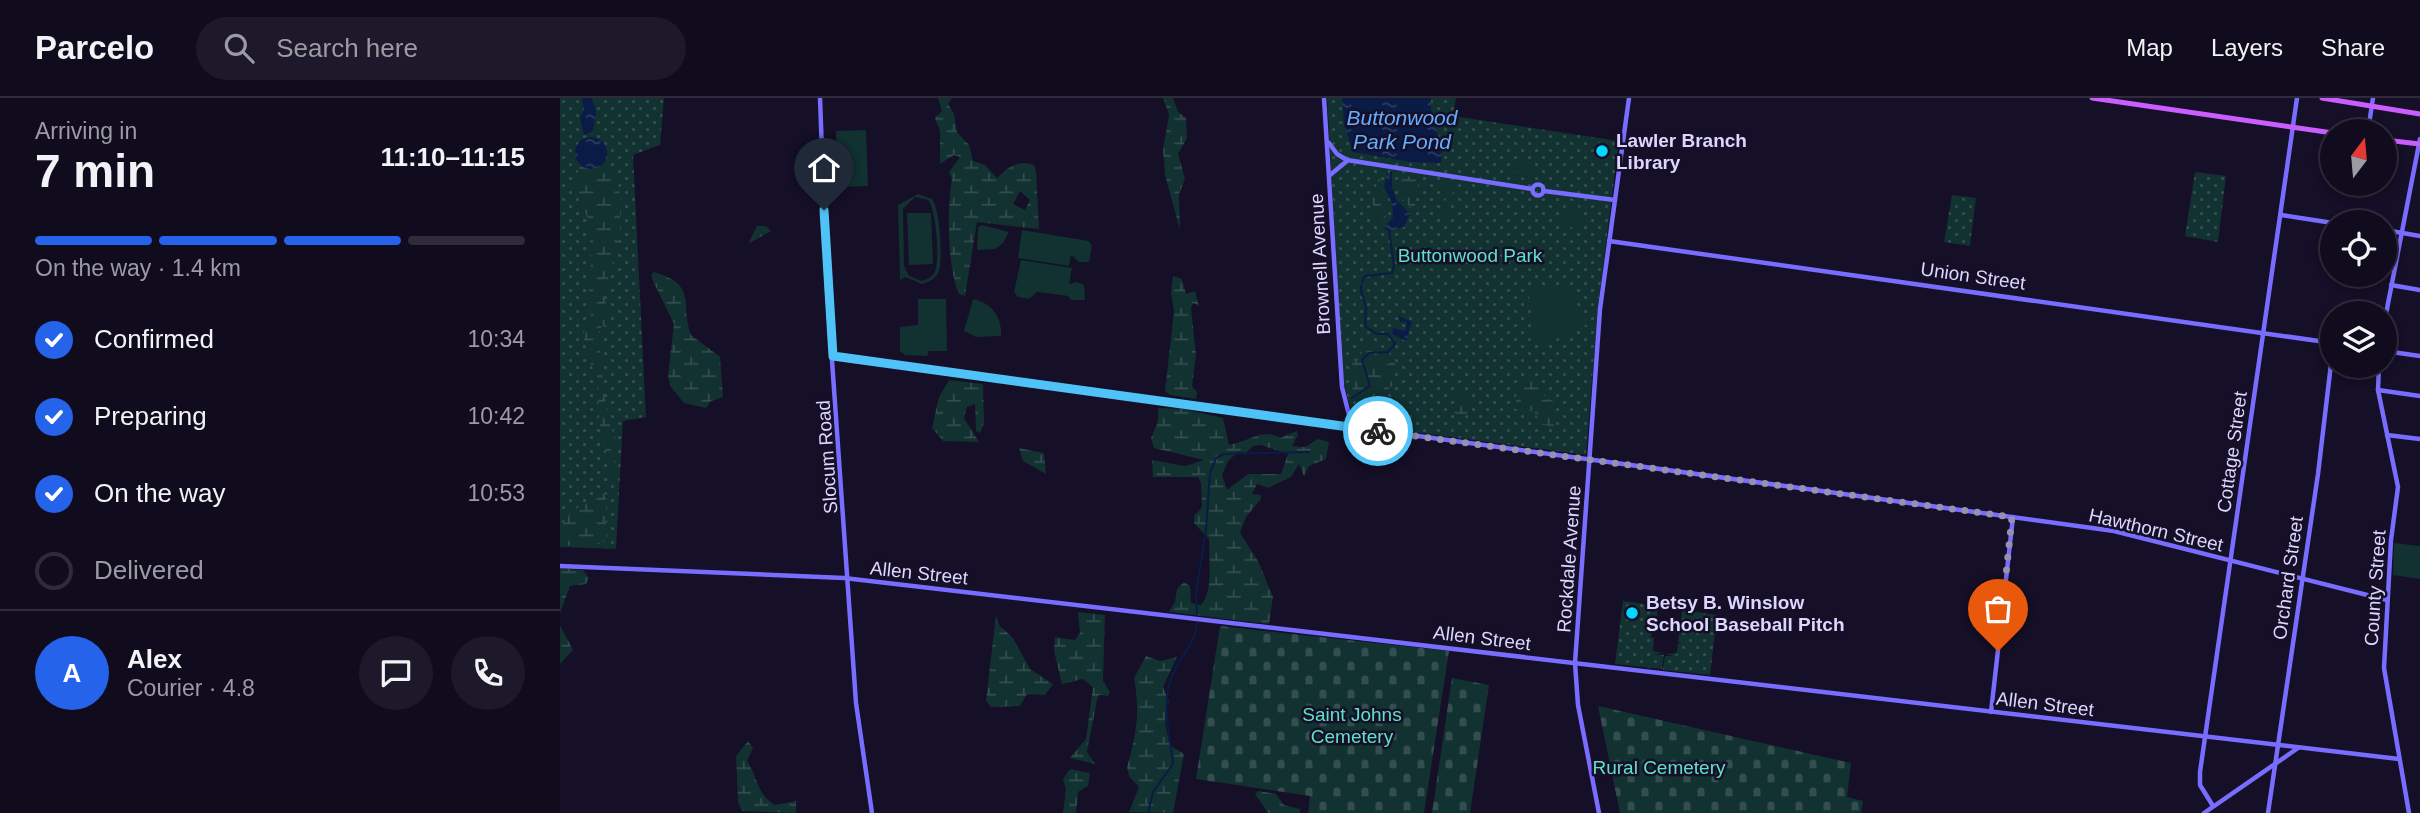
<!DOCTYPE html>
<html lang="en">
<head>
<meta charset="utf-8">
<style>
  body { margin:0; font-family:Helvetica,sans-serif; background:#1e192a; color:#f1f3f6; height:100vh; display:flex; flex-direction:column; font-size:26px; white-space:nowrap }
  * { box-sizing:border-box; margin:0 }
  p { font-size:23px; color:#9c9ba4 }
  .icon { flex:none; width:38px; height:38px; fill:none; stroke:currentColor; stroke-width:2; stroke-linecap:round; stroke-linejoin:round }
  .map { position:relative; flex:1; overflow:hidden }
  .side { display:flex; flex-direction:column; background:#100b1d; width:560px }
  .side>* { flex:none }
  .needle { width:46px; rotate:16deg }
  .tools { position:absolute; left:1760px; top:21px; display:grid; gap:14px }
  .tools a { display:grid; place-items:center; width:77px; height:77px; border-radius:50%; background:#100b1d; box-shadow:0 4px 10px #0003,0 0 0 2px #302b3b; font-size:35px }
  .pin { position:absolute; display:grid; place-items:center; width:60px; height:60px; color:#fff; margin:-72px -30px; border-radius:50% 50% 50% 0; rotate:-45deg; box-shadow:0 0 7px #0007 }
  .pin .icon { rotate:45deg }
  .courier { position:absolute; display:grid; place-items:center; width:70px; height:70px; margin:-35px; border:5px solid #4fc3f7; border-radius:50%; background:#fff; color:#222; box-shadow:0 2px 9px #0007 }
  .summary em { font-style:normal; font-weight:700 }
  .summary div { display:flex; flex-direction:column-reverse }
  .summary { display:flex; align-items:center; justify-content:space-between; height:119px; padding:0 35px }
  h1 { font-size:46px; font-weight:700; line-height:52px }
  .bar { display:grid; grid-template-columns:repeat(4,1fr); gap:10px 7px; align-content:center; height:84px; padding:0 35px }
  .bar i { height:9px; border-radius:5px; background:#302b3b }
  .bar .active { background:#2563eb }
  .bar p { grid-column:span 4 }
  .line { display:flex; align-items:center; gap:18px; padding:0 35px; border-top:2px solid #302b3b }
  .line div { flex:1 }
  .round { display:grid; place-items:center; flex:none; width:74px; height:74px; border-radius:37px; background:#1e192a }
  ol { padding:0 35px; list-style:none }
  li { display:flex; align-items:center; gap:21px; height:77px }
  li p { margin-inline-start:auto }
  li .icon { padding:7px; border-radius:50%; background:#2563eb; color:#fff; stroke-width:4 }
  li:last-child { color:#9c9ba4 }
  li i { width:38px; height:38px; border:4px solid #302b3b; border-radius:50% }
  header { display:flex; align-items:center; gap:42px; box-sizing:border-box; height:98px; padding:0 35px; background:#100b1d; border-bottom:2px solid #302b3b }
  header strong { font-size:33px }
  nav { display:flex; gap:38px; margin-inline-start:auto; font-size:24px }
  .search { width:490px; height:63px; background:#1e192a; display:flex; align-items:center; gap:18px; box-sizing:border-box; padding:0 24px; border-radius:38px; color:#9c9ba4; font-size:26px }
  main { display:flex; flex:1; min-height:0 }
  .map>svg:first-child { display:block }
  .grass { fill:url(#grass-dots) }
  .wetland { fill:url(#wetland-marsh); fill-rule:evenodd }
  .cemetery { fill:url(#cemetery-stones) }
  .garden { fill:#123131; fill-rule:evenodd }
  .water { fill:url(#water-ripples) }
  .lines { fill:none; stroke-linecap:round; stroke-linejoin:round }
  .stream { stroke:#0a1c46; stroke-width:2 }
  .secondary { stroke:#796dff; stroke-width:4.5 }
  .primary { stroke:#cb5dff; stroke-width:5 }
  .done { stroke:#9790b3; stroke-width:7; stroke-dasharray:0 12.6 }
  .route { stroke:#4fc3f7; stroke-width:9 }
  .poi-dot { fill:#02d7ff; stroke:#150f27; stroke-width:2.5 }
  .labels { text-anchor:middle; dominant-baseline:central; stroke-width:5; stroke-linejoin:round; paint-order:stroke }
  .poi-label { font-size:19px; font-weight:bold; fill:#ddd6ff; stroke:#150f27; text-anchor:start }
  .park-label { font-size:19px; fill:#5fe1c8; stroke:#150f27 }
  .street-label { font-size:19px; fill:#ddd6ff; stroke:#150f27 }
  .water-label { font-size:21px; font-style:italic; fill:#64aeff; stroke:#150f27 }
</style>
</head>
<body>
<header>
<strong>Parcelo</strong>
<div class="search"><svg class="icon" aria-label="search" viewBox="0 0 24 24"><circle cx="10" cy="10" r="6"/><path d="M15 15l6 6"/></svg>Search here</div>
<nav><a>Map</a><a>Layers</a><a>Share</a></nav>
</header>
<main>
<section class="side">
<div class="summary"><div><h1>7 min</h1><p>Arriving in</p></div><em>11:10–11:15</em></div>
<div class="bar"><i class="active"></i><i class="active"></i><i class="active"></i><i></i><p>On the way · 1.4 km</p></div>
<ol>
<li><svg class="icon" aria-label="check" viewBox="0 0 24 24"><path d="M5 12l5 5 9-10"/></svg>Confirmed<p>10:34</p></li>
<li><svg class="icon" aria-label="check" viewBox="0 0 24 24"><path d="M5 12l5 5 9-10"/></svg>Preparing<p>10:42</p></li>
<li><svg class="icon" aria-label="check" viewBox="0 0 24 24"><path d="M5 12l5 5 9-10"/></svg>On the way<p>10:53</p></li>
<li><i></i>Delivered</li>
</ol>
<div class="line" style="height:126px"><b class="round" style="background:#2563eb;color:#fff">A</b><div><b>Alex</b><p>Courier · 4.8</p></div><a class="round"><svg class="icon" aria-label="chat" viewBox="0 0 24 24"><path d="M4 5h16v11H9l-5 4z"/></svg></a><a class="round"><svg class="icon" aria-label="phone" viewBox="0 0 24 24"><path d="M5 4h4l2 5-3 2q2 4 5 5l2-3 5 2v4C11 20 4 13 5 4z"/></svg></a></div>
</section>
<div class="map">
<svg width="1860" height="715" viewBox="0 0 1860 715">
  <defs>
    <pattern id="grass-dots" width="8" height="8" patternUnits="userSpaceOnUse" patternTransform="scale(1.75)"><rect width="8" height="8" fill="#123131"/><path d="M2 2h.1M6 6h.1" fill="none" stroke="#344e50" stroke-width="1.8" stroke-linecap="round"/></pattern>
    <pattern id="wetland-marsh" width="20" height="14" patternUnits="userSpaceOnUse" patternTransform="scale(1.75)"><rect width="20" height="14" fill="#123131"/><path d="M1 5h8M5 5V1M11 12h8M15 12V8" fill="none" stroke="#344e50"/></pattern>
    <pattern id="cemetery-stones" width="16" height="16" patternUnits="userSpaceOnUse" patternTransform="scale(1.75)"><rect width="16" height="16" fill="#123131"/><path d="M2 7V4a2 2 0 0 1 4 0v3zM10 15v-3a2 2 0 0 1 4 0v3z" fill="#344e50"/></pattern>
    <pattern id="water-ripples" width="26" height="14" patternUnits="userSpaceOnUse" patternTransform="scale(1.75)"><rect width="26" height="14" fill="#0a1c46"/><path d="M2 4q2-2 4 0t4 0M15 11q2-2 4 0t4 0" fill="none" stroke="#2d3c62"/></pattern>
  </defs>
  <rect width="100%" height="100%" fill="#150f27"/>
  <g class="grass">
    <polygon points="0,0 104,0 100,47 73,57 86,319 63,323 56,451 0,449"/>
    <polygon points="767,0 896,0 893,18 1059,43 1038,208 1026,357 800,327 794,324 783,282"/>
    <polygon points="1635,74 1666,78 1658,144 1625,138"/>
    <polygon points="1392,97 1416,100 1410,148 1384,144"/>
    <polygon points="1063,503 1098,508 1096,529 1090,539 1094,540 1093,553 1103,555 1093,556 1104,557 1102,571 1055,566"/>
    <polygon points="1122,512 1157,517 1150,577 1103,572 1105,558 1113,558 1106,556 1116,555 1116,559 1118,545 1124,546 1118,544"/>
  </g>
  <g class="wetland">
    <path d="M378,0H392L388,6L394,16L397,34L409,47L413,63L425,67L437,80C447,70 457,61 474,67L476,74L479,131L417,124L405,198L399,196C387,169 387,110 392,81L389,74L400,59L394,57L380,66V33L375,20L382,13ZM460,93L470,102L465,112L453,106Z"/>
    <polygon points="603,0 613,0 618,14 626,20 627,40 618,56 625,81 619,96 620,132 605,77 603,51 609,17"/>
    <polygon points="42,66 58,83 61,106 59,149 49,175 45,200 47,215 53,227 43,228 38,232 44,243 40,251 47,320 56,341 55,379 51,375 39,322 38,281 28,260 23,236 31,222 29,196 31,163 29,123 15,93 19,68 28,70"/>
    <polygon points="839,76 859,81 854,113 838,97"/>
    <polygon points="819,79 829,113 822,126 815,123 812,101"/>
    <polygon points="197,128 206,128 211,133 188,146"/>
    <path d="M94,174C138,187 120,205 131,237L160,259L163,299L151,303L146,310L124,305L110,288L108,277L114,226L93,183L91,177Z"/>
    <polygon points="613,178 622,181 626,196 635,193 639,208 633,205 631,210 636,257 632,288 637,294 636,301 610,297 605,293 614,213 611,195"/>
    <path d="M808,238L815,265L826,251L836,245L822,268L836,263L832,278L841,282L801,309C789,301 793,278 792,264L801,256Z"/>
    <polygon points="970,281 975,282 986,300 997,305 986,311 997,320 993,329 981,326 974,313 955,311 957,292"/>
    <polygon points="389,282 423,286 424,325 420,335 416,333 415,306 407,309 404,320 419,344 383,343 372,330 379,299"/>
    <path d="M904,291L910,309L905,319L894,315C893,306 894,294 904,291Z"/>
    <path d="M598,310L623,311L663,320L669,347C689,344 702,329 720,340L737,333L738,337L732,348L745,349L758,341L769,344L766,361L749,368L744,378L739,366L731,379L708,390L697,386L692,396L701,397V401L686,419L680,435L698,463L713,499L709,526L609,514L615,504L617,491L624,484L630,488L631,505L641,507C653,496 649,459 649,441L634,425V418L642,409L641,385L638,379H593L592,362L625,368L644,362L594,350L591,340L598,323ZM701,347L728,356L721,376H688L667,392L662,377L668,363L678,354L686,355L693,348Z"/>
    <polygon points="459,350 484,355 486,376 463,363"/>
    <path d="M40,395L46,396V443L26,449L20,446L5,448L0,444C0,412 19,412 40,395Z"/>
    <polygon points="0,470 23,472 29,480 26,486 10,488 0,515"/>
    <polygon points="518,514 545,517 543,583 550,594 548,598 539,597 537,602 527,654 535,666 510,660 526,641 533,589 523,581 502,586 494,553 495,539 515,542 520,535"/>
    <polygon points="436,516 439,527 453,540 470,571 493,586 485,597 467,596 460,608 431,609 426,603"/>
    <polygon points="0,527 13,552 0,566"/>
    <path d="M586,558L600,563L617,559L603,589L609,603C603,619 605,631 611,648L624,656L613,715L569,714L579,689L569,678L567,669C577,634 580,614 574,580Z"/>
    <path d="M188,643L193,650L187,663C197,677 197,697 215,707L236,703V715L182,713L178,704L176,658Z"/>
    <polygon points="510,671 530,675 528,688 518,694 516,715 503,715 506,691 503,681"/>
    <polygon points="698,693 716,696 724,707 740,711 740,715 708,715 695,696"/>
  </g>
  <g class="cemetery">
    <polygon points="660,528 889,553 864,715 748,715 750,698 636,681"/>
    <polygon points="892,580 929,587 910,715 872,715"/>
    <polygon points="1038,608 1291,665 1287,699 1303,703 1301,715 1060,715"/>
  </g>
  <g class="garden">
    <polygon points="306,32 308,88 277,89 276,33"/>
    <polygon points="958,60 966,61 969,67 974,68 968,80 959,79 953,72 953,64"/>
    <polygon points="881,82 894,85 890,117 884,117 887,91 879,90"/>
    <path d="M358,96L372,101C380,111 383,159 379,173C376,181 369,184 362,186L345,179L340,182L338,107ZM355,99L368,102C376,111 380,162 375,173C372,179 368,181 362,183L349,178L344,168L343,111Z"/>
    <polygon points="1013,103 1016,104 1025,123 1012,130 1000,123 998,117"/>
    <polygon points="347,115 371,115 373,166 349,167"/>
    <polygon points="422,127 449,134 443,145 435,151 417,152 418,129"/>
    <polygon points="462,132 529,143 532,148 529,164 519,164 511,157 509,168 458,160"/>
    <polygon points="461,162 512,170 509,186 516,184 524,187 525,202 511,202 508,198 477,194 469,201 458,199 454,194"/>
    <polygon points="988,188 1008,190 1028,226 981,248 971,243 969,234 974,221 967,190"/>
    <polygon points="358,201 386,201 387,253 369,253 367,258 345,257 340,253 340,229 358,227"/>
    <path d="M413,201C432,205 442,219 441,238L416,239L404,233Z"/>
    <polygon points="1834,445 1860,448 1860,481 1833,477"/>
  </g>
  <g class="water">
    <polygon points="22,0 32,0 36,14 33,33 24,37 20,20 24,12"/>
    <path d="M782,0H871C869,24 885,41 881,65L850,64L793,54L784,26Z"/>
    <circle cx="31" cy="55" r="16"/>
    <polygon points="827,75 836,101 850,116 844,129 829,133 824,131 833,119 832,105 824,89"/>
    <polygon points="839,218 852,224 846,243 832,236 833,230 845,233 847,224 840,224"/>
  </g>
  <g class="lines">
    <g class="stream">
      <polyline points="831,74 831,87"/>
      <path d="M792,300L810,288L802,262L809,255L828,254L835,246L828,236H817L806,229C804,222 806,218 806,211C805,198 796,192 805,178L832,175L834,168L829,132"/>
      <polyline points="637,517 636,496 646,431 650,376 656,360 664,356 749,354"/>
      <path d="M588,715L593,694L613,666C610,639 602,610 610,584C615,562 636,548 637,525"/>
    </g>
    <g class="secondary">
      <polyline points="260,0 267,191 296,605 312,715"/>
      <polyline points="764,0 782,289 792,329"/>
      <polyline points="1808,33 1813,0"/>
      <polyline points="769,45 777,56 787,62 972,91"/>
      <polyline points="770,77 787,63"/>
      <circle cx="978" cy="92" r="5.5"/>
      <polyline points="984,93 1055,102"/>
      <polyline points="1721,117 1773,125"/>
      <polyline points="1825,132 1860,138"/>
      <polyline points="1049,143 1773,245"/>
      <polyline points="1831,187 1860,192"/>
      <polyline points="1825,221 1860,41"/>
      <polyline points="1825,253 1860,258"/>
      <polyline points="273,258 1554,433 1827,502"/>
      <polyline points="1819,268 1818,292 1838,389 1831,442 1824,570 1849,715"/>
      <polyline points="1818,292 1860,298"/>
      <polyline points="1827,337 1860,341"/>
      <polyline points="0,468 284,480 1839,661"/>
      <polyline points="1431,614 1453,419"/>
      <polyline points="1653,708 1640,687 1640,674 1737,0"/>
      <polyline points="1039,715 1018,607 1015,565 1040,211 1069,0"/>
      <polyline points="1644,715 1738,650"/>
      <polyline points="1708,715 1758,376 1773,249"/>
    </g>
    <g class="primary">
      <polyline points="1532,0 1773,35"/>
      <polyline points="1762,0 1860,16"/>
      <polyline points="1825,42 1860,46"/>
    </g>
  </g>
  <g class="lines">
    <polyline class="done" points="818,333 1452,419 1438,553"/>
    <polyline class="route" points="264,112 273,258 818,333"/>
  </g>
  <g class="poi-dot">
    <circle cx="1042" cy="53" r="7"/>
    <circle cx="1072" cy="515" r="7"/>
  </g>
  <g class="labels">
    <g class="poi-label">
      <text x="1056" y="42">Lawler Branch<tspan x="1056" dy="22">Library</tspan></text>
      <text x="1086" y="504">Betsy B. Winslow<tspan x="1086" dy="22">School Baseball Pitch</tspan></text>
    </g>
    <g class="park-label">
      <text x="910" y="157">Buttonwood Park</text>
      <text x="792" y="616">Saint Johns<tspan x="792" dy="22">Cemetery</tspan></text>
      <text x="1099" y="669">Rural Cemetery</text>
    </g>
    <g class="street-label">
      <text transform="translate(760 166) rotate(-93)">Brownell Avenue</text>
      <text transform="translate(1413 178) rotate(8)">Union Street</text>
      <text transform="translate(1672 354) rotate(-82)">Cottage Street</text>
      <text transform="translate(267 359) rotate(-94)">Slocum Road</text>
      <text transform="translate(1596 432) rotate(13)">Hawthorn Street</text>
      <text transform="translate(1009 461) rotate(-86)">Rockdale Avenue</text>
      <text transform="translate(359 475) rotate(6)">Allen Street</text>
      <text transform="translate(1728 480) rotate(-82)">Orchard Street</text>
      <text transform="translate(1815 490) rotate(-86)">County Street</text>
      <text transform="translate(922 540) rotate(7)">Allen Street</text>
      <text transform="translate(1485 606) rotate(7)">Allen Street</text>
    </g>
    <g class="water-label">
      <text x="842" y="19">Buttonwood<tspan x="842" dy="24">Park Pond</tspan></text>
    </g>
  </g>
</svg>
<div class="tools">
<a><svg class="needle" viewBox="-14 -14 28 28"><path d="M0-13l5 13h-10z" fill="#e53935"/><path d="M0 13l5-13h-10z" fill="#9c9ba4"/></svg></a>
<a><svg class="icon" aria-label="locate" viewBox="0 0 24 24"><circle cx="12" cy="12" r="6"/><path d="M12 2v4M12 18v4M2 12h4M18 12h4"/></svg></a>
<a><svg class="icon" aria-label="layers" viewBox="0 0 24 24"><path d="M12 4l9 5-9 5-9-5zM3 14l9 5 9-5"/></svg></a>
</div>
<div class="pin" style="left:1438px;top:553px;background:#ea580c"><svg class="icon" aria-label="bag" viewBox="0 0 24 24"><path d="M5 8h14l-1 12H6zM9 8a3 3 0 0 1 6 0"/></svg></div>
<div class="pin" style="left:264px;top:112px;background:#1f2937"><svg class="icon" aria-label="home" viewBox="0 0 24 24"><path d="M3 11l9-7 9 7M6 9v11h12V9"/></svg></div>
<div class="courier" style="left:818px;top:333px"><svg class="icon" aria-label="bike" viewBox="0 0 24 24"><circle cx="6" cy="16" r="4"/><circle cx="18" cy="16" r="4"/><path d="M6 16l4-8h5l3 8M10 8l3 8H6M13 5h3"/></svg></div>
</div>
</main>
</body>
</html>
